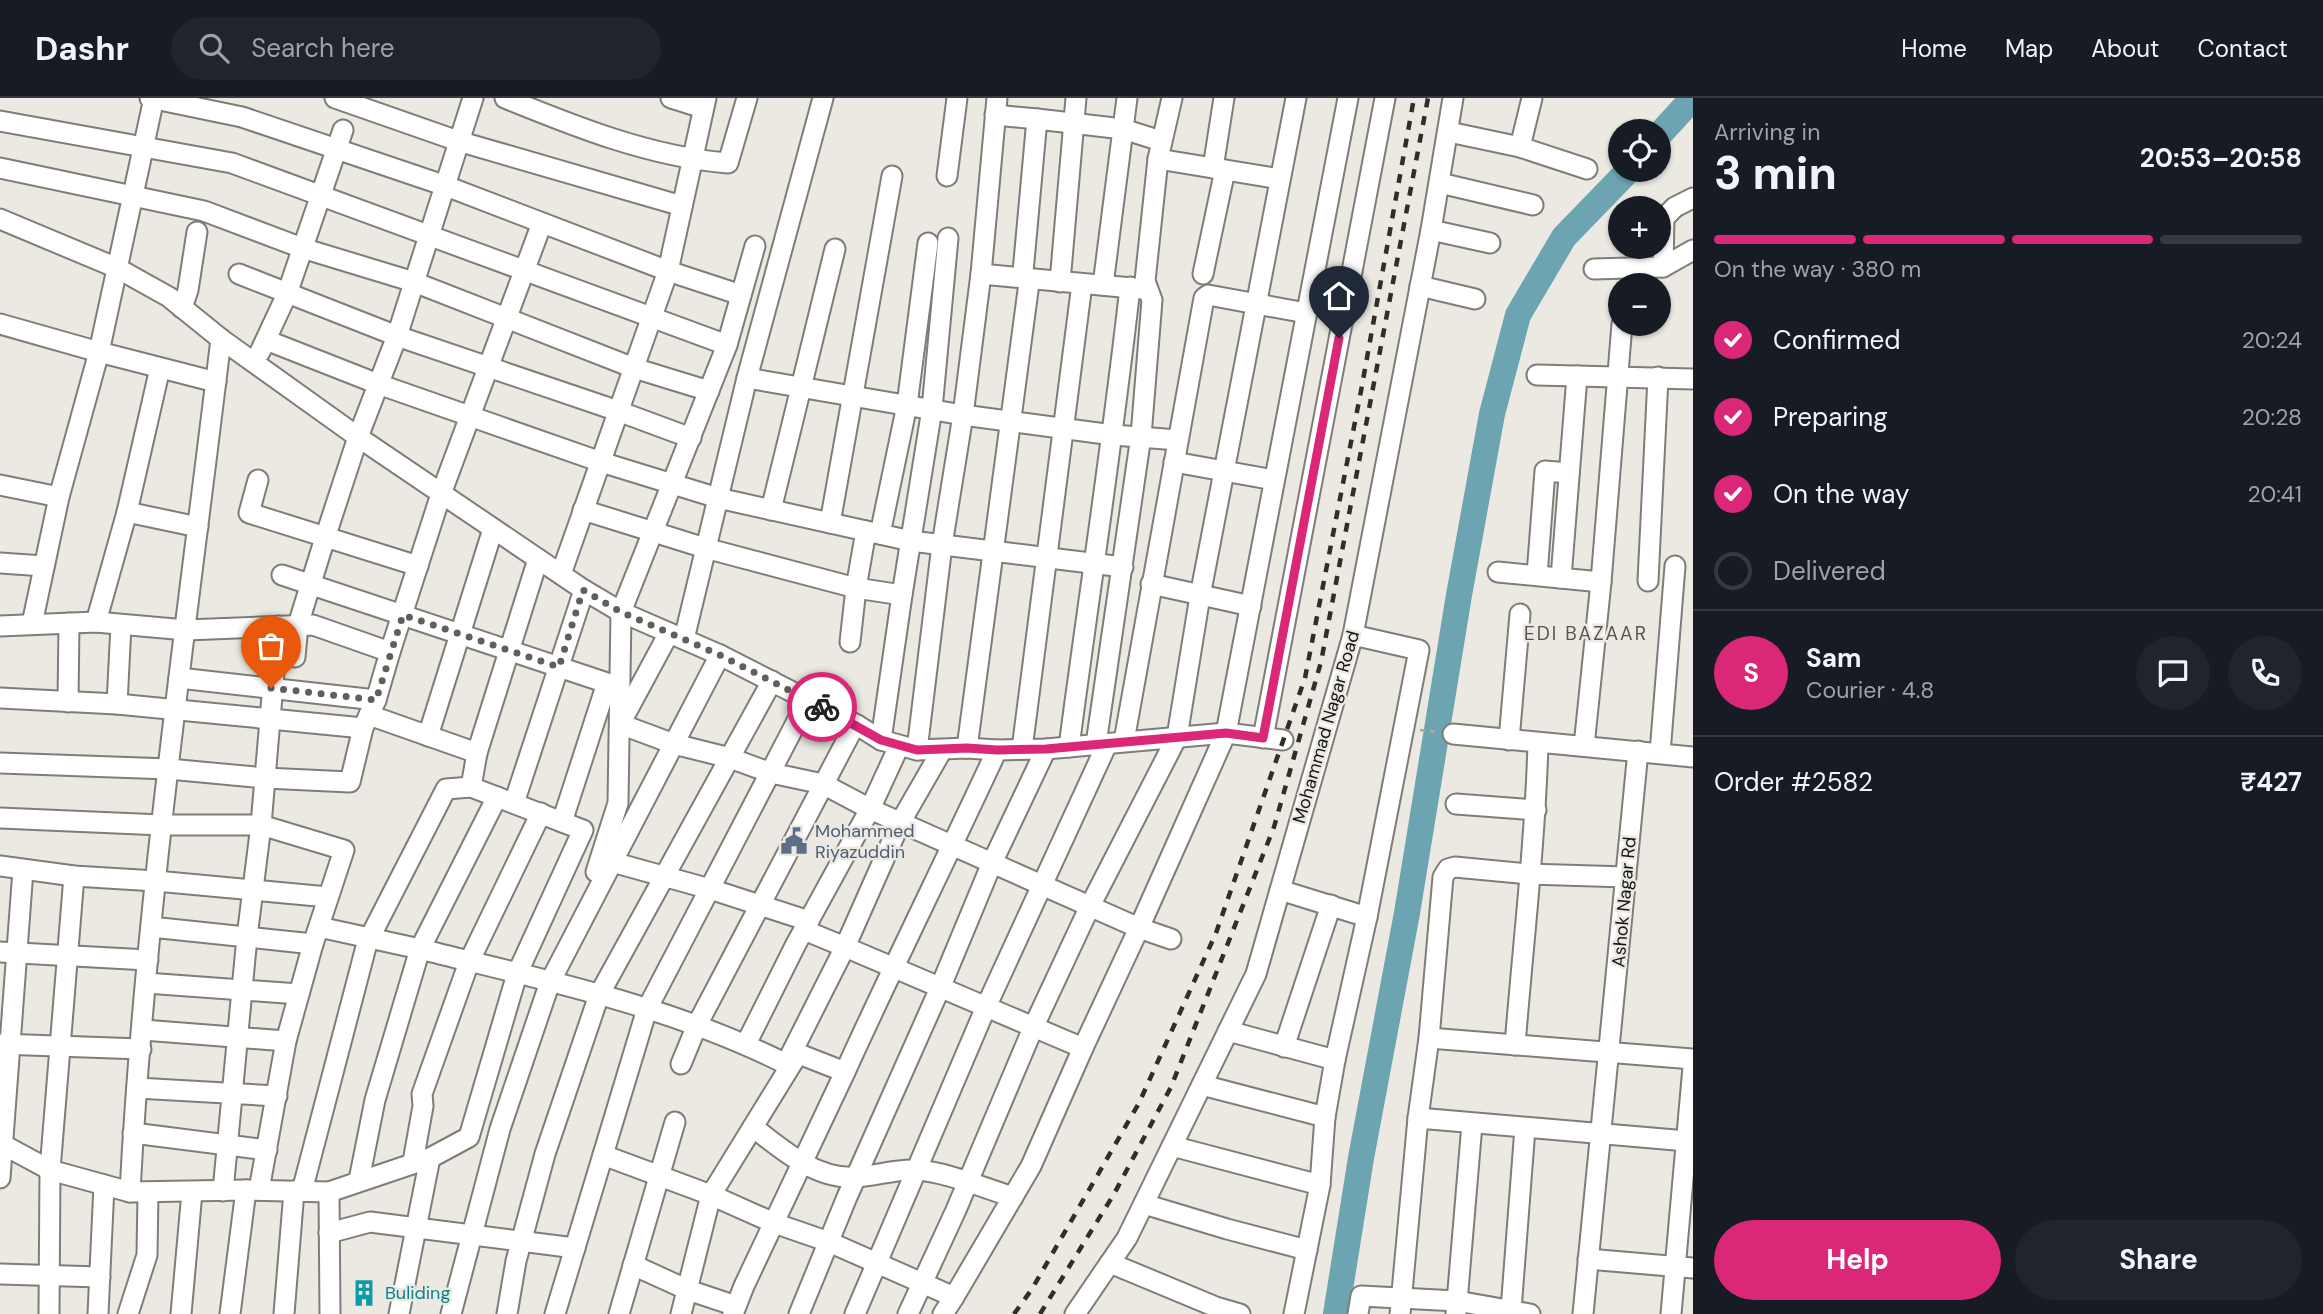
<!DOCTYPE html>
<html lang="en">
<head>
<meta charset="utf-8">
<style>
  body { margin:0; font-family:"DM Sans",sans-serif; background:#20242c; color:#f1f3f6; height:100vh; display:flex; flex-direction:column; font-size:26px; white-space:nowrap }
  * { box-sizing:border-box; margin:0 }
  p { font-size:23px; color:#9ea1a6 }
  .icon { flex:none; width:38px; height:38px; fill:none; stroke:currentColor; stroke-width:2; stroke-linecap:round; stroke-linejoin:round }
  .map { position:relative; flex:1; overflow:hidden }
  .side { display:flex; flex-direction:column; background:#171b24; width:630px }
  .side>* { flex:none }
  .controls { position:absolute; left:1608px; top:21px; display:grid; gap:14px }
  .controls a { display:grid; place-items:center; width:63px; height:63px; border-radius:50%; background:#171b24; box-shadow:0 2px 5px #0004; font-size:35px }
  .pin { position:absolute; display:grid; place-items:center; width:60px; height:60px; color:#fff; margin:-72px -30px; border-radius:50% 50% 50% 0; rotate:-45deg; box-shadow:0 0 7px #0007 }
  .pin .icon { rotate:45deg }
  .courier { position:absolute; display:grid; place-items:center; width:70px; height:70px; margin:-35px; border:5px solid #db2777; border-radius:50%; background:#fff; color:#222; box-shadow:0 2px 9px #0007 }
  .head em { font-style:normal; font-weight:700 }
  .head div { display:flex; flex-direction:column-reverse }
  .head { display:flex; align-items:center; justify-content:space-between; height:119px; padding:0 21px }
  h1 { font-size:46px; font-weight:700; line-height:52px }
  .bar { display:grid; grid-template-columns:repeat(4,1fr); gap:10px 7px; align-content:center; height:84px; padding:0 21px }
  .bar i { height:9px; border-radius:5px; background:#363941 }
  .bar .selected { background:#db2777 }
  .bar p { grid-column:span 4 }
  .line { display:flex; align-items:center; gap:18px; padding:0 21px; border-top:2px solid #363941 }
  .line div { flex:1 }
  .round { display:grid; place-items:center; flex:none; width:74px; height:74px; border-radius:37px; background:#20242c }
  ol { padding:0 21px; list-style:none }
  li { display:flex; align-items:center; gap:21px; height:77px }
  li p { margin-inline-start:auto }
  li .icon { padding:7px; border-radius:50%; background:#db2777; color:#fff; stroke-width:4 }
  li:last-child { color:#9ea1a6 }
  li i { width:38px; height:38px; border:4px solid #363941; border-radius:50% }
  .primary-button { display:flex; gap:14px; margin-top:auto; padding:14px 21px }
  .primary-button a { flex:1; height:80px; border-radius:42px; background:#db2777; color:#fff; font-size:28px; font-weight:700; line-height:80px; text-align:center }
  .primary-button a+a { background:#20242c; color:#f1f3f6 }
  header { display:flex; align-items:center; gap:42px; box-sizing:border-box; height:98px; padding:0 35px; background:#171b24; border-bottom:2px solid #363941 }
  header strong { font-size:33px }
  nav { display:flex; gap:38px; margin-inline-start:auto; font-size:24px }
  .search { width:490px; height:63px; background:#20242c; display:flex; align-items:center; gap:18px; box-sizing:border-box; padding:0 24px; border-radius:38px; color:#9ea1a6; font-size:26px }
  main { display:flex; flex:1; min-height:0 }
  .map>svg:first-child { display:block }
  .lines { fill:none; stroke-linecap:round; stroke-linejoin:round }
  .river { stroke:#6ca4b2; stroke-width:26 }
  .minor-casing { stroke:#7f7d77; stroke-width:23 }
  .path { stroke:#aba9a4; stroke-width:2.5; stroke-dasharray:5 5; stroke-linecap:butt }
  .minor { stroke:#fff; stroke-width:19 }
  .rail { stroke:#2f2e2b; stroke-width:4.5; stroke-dasharray:9 9; stroke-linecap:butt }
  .done { stroke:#615f5b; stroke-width:7; stroke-dasharray:0 12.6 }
  .route { stroke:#db2777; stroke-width:9 }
  .labels { text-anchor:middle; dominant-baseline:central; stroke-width:5; stroke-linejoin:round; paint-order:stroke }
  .street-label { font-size:18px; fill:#161513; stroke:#ebe9e2 }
  .service-label { font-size:18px; fill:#4e5e75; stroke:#ebe9e2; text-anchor:start }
  .culture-label { font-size:18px; fill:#0d838f; stroke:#ebe9e2; text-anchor:start }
  .neighbourhood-label { font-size:19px; letter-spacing:2px; fill:#56544e; stroke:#ebe9e2 }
</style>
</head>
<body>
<header>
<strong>Dashr</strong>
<div class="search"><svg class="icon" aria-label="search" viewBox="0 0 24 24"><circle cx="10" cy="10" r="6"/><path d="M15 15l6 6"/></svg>Search here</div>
<nav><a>Home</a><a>Map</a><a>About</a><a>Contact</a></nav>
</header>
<main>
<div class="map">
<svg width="1693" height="1216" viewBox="0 0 1693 1216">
  <rect width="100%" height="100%" fill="#ebe9e2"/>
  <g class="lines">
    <g class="river">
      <polyline points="1659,37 1693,0"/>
      <polyline points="1336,1216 1361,1060 1407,815 1459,497 1492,316 1518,217 1564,139 1629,72"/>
    </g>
    <defs>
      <g id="minor">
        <polyline points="150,0 242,19 446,88 668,173 741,197"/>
        <polyline points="335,0 458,43 682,108"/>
        <path d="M505,0C576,29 651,59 728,65L747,0"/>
        <polyline points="671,0 703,10"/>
        <polyline points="1532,0 1520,49 1587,71"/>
        <polyline points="995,17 1037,21"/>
        <polyline points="0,23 232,65 727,247"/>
        <polyline points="1449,34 1520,49"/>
        <polyline points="1158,61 1280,81"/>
        <polyline points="0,70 204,113 302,150 414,184 634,270 709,293"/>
        <polyline points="1213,70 1224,0"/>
        <polyline points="947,78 957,0"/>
        <polyline points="1440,85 1533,107"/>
        <polyline points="0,121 117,170 169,199 221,241 358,339 584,492 621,514 720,557 857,627 881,642 917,652 967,650 997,652 1046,651 1226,635 1283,642"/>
        <polyline points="1431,132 1490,145"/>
        <polyline points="1663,169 1664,120 1675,109 1693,100"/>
        <polyline points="1594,171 1663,169 1693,152"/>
        <polyline points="239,176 397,238 618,313 691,340"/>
        <polyline points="981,176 1143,191"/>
        <polyline points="1203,176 1225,72"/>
        <polyline points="1060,184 1076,0"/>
        <polyline points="1103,187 1127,0"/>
        <polyline points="1420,188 1475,201"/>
        <polyline points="182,210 188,192 197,134"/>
        <polyline points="0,226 99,254 154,0"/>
        <polyline points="266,242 378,286 601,364 718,400 911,443 1123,469"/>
        <polyline points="260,254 287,196 343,32"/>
        <polyline points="1537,277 1693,281"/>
        <polyline points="747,280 963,317 1113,337 1178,342"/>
        <polyline points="1174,364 1274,382"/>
        <polyline points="258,382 249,415 418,468"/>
        <polyline points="0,387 59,399 32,526"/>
        <polyline points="59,399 99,254 216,284"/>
        <polyline points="583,412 705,450 856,490 866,433"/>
        <polyline points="771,412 835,151"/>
        <polyline points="127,414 198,429"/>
        <polyline points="830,425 892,78"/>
        <polyline points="880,436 907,307 928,145"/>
        <polyline points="0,465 44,468"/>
        <polyline points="1498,474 1601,484"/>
        <polyline points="561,476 668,173 706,0"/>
        <polyline points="282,477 607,585 562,724"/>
        <polyline points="1537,477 1545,373 1569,375"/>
        <polyline points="1561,480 1577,278"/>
        <polyline points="1648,483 1658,279"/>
        <polyline points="1151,486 1251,508"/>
        <polyline points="96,524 127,414 160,270"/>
        <polyline points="0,528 96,524 186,532 313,527 390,554 376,602 363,630 350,684 265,680 169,671 0,665"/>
        <polyline points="669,535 620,626 674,646 730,660 771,675 823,686 870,711 899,648"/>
        <polyline points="684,541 747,280 823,0"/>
        <polyline points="850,544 856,490 902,497"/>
        <polyline points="390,554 441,396 542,125"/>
        <polyline points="295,559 298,527 325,440 358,339 397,238 473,0"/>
        <polyline points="179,580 376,602"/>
        <polyline points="0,600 117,606 363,630"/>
        <polyline points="68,604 69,525"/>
        <polyline points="117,606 121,527"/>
        <polyline points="369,617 477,655"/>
        <polyline points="1453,636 1693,659"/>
        <polyline points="428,638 493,431"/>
        <polyline points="1263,640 1385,0"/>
        <polyline points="881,642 902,497 932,311 948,140"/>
        <polyline points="1509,642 1520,516"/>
        <polyline points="1124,643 1204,200 1208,197 1306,215"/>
        <polyline points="1096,646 1141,338 1152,202 1145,183 1158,61 1172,0"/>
        <polyline points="1584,648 1601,484 1622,226"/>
        <path d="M1069,649C1089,496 1113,343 1130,189"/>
        <polyline points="967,650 1029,185 1023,174 1037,21 1123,31 1161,43"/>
        <polyline points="1022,651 1082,186"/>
        <polyline points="917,652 942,447 963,317 981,176 997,0"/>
        <polyline points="1660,655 1675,468"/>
        <polyline points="471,689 477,655 538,461"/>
        <polyline points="514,705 584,492"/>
        <polyline points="1456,706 1536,712"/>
        <polyline points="0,720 162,727 261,727 344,752 313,846 286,943 259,1092"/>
        <polyline points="612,764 710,791 809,823"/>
        <polyline points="0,768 74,778 156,783 328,799"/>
        <polyline points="596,774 618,705 621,514 727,247 755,148"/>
        <polyline points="1280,792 1367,819"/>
        <polyline points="151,829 313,846"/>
        <polyline points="319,829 420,851 497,699"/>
        <polyline points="804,832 845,849 900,725 942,652"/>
        <polyline points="1171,841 1139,830 1226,635 1348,0"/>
        <polyline points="0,854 148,862"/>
        <polyline points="146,885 299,896"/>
        <polyline points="143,932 286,943"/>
        <polyline points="1228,933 1335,962"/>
        <polyline points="1429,940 1693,961"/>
        <polyline points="0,946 141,951"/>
        <polyline points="746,946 796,846 870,711 1139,830 1083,950 845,849 786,966"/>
        <path d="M1515,947C1523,847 1535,746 1538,646"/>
        <polyline points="1284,949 1331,807"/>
        <polyline points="681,966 697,927 850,636 857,627"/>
        <polyline points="1202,987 1325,1019"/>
        <polyline points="137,990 277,998"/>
        <polyline points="1418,1020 1429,940 1443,779 1448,771 1455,769 1528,776 1626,779"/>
        <path d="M753,1029C782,1052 817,1082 856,1079C876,1078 895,1071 915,1072C944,1073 984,1090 1013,1099"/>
        <polyline points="133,1035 267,1052"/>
        <polyline points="0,1045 50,1072 130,1094 246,1092 329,1094 430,1060 469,1039 517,876 583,732 471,689 446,691 367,845 302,1093"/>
        <polyline points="1172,1048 1320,1087"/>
        <polyline points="603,1057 711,1097 774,1125 829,1144 954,1199 1031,1068 1083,950"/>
        <polyline points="413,1064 423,1008 422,996 469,864 541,715"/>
        <polyline points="0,1080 23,772"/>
        <path d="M359,1082L375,1002L420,851C544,882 671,908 786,966L799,956L845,974C894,866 947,760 997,652"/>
        <polyline points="223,1093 247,839 261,727 278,528"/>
        <path d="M130,1094C145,808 187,524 221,241"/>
        <polyline points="329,1094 330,1216"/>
        <polyline points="1144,1106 1227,1131 1307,1152"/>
        <polyline points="329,1135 370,1124 575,1150"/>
        <polyline points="1588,1161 1693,1170"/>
        <polyline points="1110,1165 1216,1209 1240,1216"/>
        <polyline points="633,1167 688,1192 736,1208"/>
        <polyline points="0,1176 100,1179"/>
        <polyline points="1511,1212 1525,1030"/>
        <polyline points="49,1216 50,1072 74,778"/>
        <polyline points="98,1216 104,1087"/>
        <polyline points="128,1216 147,1157 148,1095"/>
        <polyline points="181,1216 192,1094"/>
        <polyline points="230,1216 246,1092"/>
        <polyline points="284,1216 294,1093"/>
        <polyline points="399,1216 430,1060"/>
        <polyline points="451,1216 500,1031 550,884 720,557"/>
        <polyline points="507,1216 516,1163 545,1056 599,897 772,583"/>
        <polyline points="555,1216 647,911 808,602"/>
        <polyline points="619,1216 675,1024"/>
        <polyline points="681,1216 711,1097 796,959"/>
        <polyline points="733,1216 744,1188 845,974"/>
        <polyline points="799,1216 847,1099 940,890 992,765 1046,651"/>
        <polyline points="855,1216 986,909 1107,646"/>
        <polyline points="908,1216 956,1112 1033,930 1090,808 1177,639 1200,498 1296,0"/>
        <polyline points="943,1216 954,1199"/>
        <polyline points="1075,1216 1127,1140 1256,876 1353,537 1431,132 1453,0"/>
        <polyline points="1294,1216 1320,1087 1325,1019 1335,962 1367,819 1419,552 1353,537"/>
        <polyline points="1358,1216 1361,1198 1457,1203 1530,1216"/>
        <polyline points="1400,1216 1418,1020 1687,1043"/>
        <polyline points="1456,1216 1472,1026"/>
        <polyline points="1583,1216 1638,653"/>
        <polyline points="1671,1216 1693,969"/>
      </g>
    </defs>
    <use href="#minor" class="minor-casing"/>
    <polyline class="path" points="1420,632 1437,634"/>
    <use href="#minor" class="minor"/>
    <g class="rail">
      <polyline points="1014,1216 1032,1191 1139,1005 1216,835 1305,580 1361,293 1414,0"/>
      <polyline points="1040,1216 1114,1096 1171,989 1274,729 1321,564 1428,0"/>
    </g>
  </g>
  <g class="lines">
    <polyline class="done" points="271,590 376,602 403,517 559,569 583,492 621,514 720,557 822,609"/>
    <polyline class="route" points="822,609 881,642 917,652 967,650 997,652 1046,651 1226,635 1263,640 1339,240"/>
  </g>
  <defs>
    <symbol id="civic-bare" viewBox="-9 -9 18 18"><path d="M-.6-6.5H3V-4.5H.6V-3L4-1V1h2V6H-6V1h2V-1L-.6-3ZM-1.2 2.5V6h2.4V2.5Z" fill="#5c6f8a" stroke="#ebe9e2" stroke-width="2.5" paint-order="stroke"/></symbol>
    <symbol id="building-bare" viewBox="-9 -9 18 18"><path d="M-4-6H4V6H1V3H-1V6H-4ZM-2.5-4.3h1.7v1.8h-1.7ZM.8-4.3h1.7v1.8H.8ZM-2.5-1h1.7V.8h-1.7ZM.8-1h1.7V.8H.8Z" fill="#0f9aa8" stroke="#ebe9e2" stroke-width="2.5" paint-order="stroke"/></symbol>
  </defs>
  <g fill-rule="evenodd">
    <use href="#civic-bare" x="775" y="724" width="38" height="38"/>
    <use href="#building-bare" x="345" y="1176" width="38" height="38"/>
  </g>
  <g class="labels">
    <g class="street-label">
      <text transform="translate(1326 629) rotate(-74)">Mohammad Nagar Road</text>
      <text transform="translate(1624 804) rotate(-85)">Ashok Nagar Rd</text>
    </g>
    <g class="service-label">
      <text x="815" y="733">Mohammed<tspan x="815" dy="21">Riyazuddin</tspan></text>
    </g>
    <g class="culture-label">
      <text x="385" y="1195">Buliding</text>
    </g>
    <g class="neighbourhood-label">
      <text x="1586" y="535">EDI BAZAAR</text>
    </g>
  </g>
</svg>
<div class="controls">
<a><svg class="icon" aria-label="locate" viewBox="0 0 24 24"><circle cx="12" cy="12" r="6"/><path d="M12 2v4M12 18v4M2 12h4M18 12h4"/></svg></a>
<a>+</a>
<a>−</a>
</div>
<div class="pin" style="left:271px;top:590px;background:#ea580c"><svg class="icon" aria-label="bag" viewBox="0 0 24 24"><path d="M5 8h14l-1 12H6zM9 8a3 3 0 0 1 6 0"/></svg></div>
<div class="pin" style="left:1339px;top:240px;background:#1f2937"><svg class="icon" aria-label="home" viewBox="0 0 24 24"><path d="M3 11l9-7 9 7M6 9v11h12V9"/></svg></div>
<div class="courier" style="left:822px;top:609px"><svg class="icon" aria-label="bike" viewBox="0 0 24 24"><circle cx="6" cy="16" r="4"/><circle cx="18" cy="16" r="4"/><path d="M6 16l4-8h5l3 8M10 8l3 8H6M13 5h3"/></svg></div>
</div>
<section class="side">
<div class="head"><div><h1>3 min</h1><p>Arriving in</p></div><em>20:53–20:58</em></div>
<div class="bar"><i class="selected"></i><i class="selected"></i><i class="selected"></i><i></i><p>On the way · 380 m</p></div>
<ol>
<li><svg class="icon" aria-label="check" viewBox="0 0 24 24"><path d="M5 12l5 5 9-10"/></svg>Confirmed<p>20:24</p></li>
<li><svg class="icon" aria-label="check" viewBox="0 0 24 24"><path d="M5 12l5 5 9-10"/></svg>Preparing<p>20:28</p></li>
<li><svg class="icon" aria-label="check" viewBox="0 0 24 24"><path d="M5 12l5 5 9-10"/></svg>On the way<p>20:41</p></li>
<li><i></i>Delivered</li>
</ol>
<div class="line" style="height:126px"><b class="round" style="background:#db2777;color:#fff">S</b><div><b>Sam</b><p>Courier · 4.8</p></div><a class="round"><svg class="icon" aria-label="chat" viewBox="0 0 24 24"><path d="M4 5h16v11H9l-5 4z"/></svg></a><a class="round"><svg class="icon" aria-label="phone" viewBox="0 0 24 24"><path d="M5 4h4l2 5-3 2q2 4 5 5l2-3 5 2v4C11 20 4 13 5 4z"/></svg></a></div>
<div class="line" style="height:91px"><div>Order #2582</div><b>₹427</b></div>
<div class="primary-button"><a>Help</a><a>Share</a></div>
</section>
</main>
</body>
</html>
